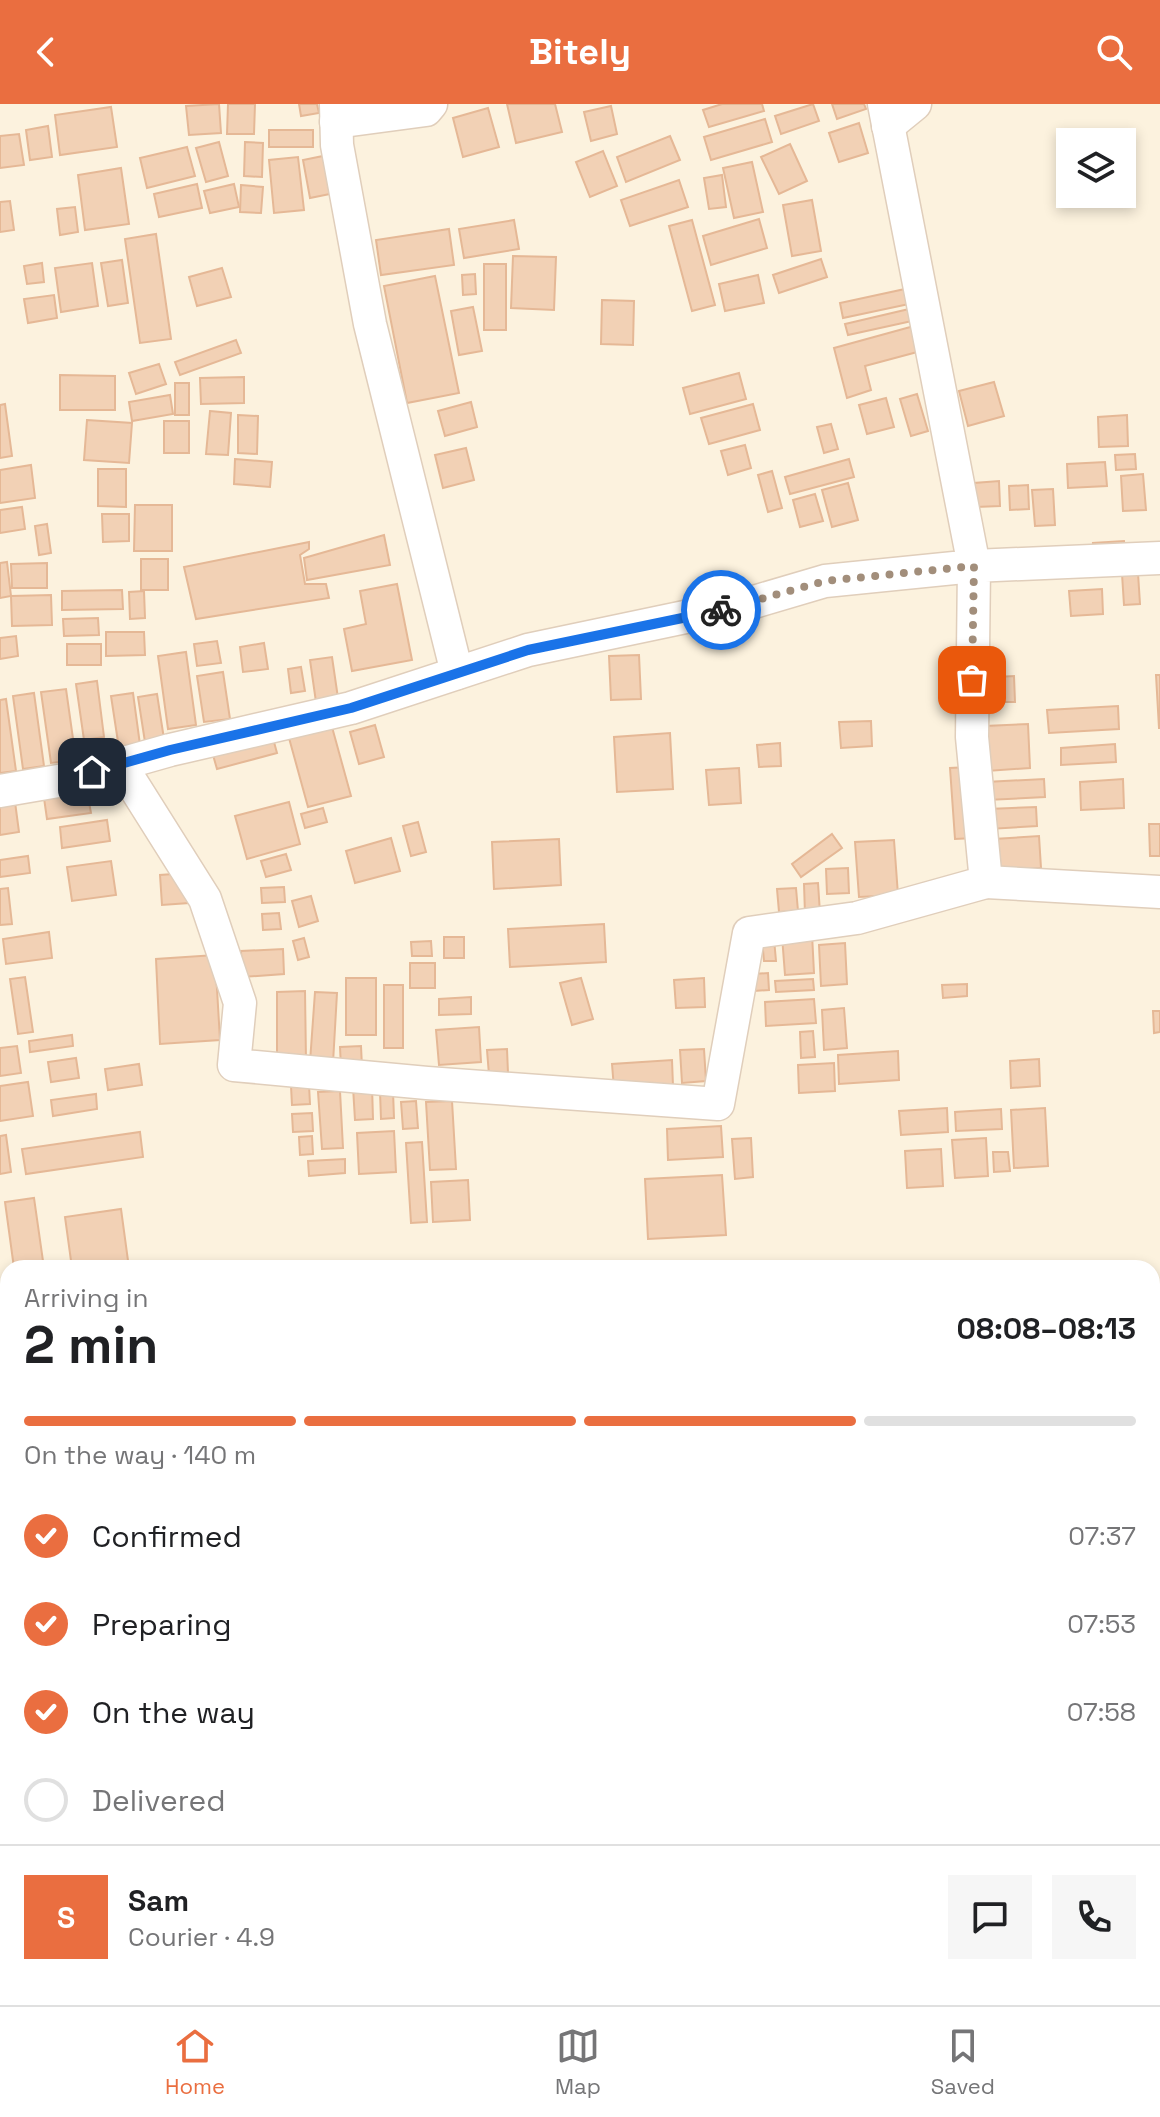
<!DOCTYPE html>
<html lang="en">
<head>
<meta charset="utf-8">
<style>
  body { margin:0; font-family:"Space Grotesk",sans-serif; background:#f6f6f6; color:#202124; height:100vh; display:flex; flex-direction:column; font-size:30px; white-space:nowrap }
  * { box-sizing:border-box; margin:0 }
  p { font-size:26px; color:#757577 }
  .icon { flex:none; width:44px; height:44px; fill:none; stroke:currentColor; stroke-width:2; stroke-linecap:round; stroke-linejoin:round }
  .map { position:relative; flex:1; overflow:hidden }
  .sheet { position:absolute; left:0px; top:1156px; width:1160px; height:746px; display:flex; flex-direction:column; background:#fff; border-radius:24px 24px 0 0; box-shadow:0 4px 12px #0003 }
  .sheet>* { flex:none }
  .controls { position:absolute; left:1056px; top:24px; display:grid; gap:16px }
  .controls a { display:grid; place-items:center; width:80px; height:80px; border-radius:0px; background:#fff; box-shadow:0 4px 12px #0003; font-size:40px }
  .pin { position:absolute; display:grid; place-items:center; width:68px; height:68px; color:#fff; margin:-34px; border-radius:16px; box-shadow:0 4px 12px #0006 }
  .courier { position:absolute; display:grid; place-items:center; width:80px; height:80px; margin:-40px; border:6px solid #1a73e8; border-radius:50%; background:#fff; color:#222; box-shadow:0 2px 10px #0007 }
  .headline em { font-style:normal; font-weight:800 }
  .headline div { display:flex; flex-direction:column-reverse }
  .headline { display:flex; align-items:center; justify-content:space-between; height:136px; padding:0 24px }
  h1 { font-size:52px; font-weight:800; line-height:60px }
  .bar { display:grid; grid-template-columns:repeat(4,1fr); gap:12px 8px; align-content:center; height:96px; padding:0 24px }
  .bar i { height:10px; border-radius:6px; background:#e0e0e0 }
  .bar .on { background:#ea6e40 }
  .bar p { grid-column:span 4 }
  .line { display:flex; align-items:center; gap:20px; padding:0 24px; border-top:2px solid #e0e0e0 }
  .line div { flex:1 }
  .round { display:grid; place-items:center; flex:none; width:84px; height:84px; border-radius:0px; background:#f6f6f6 }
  ol { padding:0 24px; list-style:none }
  li { display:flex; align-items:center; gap:24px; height:88px }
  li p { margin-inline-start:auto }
  li .icon { padding:8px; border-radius:50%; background:#ea6e40; color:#fff; stroke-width:4 }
  li:last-child { color:#757577 }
  li i { width:44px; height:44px; border:4px solid #e0e0e0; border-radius:50% }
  header { display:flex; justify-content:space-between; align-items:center; height:104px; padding:0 24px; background:#ea6e40; color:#fff; font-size:36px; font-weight:800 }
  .tabs { display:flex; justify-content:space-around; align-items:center; height:112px; border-top:2px solid #e0e0e0; background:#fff; font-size:22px; color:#757577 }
  .tabs a { display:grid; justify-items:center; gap:4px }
  .tabs .on { color:#ea6e40 }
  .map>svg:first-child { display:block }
  .building { fill:#f2d1b5; stroke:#e5b896; stroke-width:2 }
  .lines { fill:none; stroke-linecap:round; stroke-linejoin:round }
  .minor-casing { stroke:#e0cebb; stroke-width:35 }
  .minor { stroke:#fff; stroke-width:32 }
  .done { stroke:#a28e7b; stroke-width:8; stroke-dasharray:0 14.4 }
  .route { stroke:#1a73e8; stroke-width:10 }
</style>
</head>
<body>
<header><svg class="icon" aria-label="back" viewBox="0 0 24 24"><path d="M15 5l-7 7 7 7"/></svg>Bitely<svg class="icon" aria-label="search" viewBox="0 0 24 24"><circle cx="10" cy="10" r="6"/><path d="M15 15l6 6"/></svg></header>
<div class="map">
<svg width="1160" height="1901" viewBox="0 0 1160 1901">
  <rect width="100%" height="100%" fill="#fcf2de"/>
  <g class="building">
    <polygon points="219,0 221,29 189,31 186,2"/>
    <polygon points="228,0 255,0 254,30 227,30"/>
    <polygon points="299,0 317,0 319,9 301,12"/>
    <polygon points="507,0 555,0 562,28 516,39"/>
    <polygon points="722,0 762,0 764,7 709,23 703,6"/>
    <polygon points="813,0 819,17 781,30 775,12"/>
    <polygon points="832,0 864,0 866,5 837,15"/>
    <polygon points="611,2 617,30 591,37 584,8"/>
    <polygon points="111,3 117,43 60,51 55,11"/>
    <polygon points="488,4 499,43 463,53 453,14"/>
    <polygon points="765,15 772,38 711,56 704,33"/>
    <polygon points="859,19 868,49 839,58 829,29"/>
    <polygon points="48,22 52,53 30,56 26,26"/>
    <rect x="269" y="26" width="44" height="17"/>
    <polygon points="19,30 24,61 0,64 0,32"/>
    <polygon points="670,32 680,56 626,78 617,53"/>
    <polygon points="219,38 228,72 206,78 196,44"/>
    <polygon points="245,38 263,39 262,73 244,72"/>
    <polygon points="790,40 807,77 779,90 761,53"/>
    <polygon points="187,43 195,72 147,84 140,54"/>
    <polygon points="603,47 617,82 590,93 576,58"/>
    <polygon points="323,52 330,90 310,94 303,56"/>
    <polygon points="298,53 304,106 274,109 269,56"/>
    <polygon points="752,58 763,108 734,114 723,64"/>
    <polygon points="121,64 129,120 85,126 78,71"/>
    <polygon points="722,71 726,103 709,105 704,74"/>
    <polygon points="679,76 688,103 630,122 621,96"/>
    <polygon points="197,80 202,104 159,113 154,90"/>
    <polygon points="234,80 239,103 210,109 204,87"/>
    <polygon points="241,81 263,83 261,109 240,108"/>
    <polygon points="812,96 821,147 792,152 783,101"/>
    <polygon points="10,97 14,126 0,128 0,98"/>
    <polygon points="75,103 78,128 60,131 57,105"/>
    <polygon points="759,115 767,144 711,161 703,132"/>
    <polygon points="514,116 519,145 464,154 459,125"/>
    <polygon points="692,116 715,201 692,207 669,122"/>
    <polygon points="449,125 454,161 381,171 376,136"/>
    <polygon points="156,130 171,235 140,239 125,135"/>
    <polygon points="513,152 556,153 554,206 511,204"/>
    <polygon points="821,155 827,173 779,189 773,171"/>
    <polygon points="122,156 128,199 108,202 101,159"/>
    <polygon points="42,159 44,178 27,180 24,162"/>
    <polygon points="92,159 98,202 61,208 55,164"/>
    <rect x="484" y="160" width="22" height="66"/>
    <polygon points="222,164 231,193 197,202 189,173"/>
    <polygon points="475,170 476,190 463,191 462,171"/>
    <polygon points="758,171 764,199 725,207 719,180"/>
    <polygon points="435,172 459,289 407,299 384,182"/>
    <polygon points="905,185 909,200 843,214 840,199"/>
    <polygon points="54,191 57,214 28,219 24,195"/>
    <polygon points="602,196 634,197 633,241 601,240"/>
    <polygon points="473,203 482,247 459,251 451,207"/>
    <polygon points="909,205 912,217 848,231 845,220"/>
    <polygon points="914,222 921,247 865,262 871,286 847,294 834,244"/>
    <polygon points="236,236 241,249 180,271 175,258"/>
    <polygon points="159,260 166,280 136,290 129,269"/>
    <polygon points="739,269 746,295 690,310 683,284"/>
    <polygon points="60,271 115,272 115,306 60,306"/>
    <polygon points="244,273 244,299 201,300 200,274"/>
    <polygon points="994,278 1004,312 968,322 959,287"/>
    <rect x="175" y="279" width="14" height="32"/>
    <polygon points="917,290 928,327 911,332 900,295"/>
    <polygon points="170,291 173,310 132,317 129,298"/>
    <polygon points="886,294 894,323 867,330 859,301"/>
    <polygon points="471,298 477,323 445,332 438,307"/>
    <polygon points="5,300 12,352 0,354 0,301"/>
    <polygon points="753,300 760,326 709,340 701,314"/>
    <polygon points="210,307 231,309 228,351 206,350"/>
    <polygon points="238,311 258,312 257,350 238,349"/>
    <polygon points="1127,311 1128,342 1099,343 1098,313"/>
    <polygon points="87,316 132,319 129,359 84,356"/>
    <rect x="164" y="317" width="25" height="32"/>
    <polygon points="831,320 838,345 824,349 817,323"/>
    <polygon points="745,341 751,364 728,371 721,347"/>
    <polygon points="466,344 474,376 443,384 435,351"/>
    <polygon points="1135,350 1136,365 1116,366 1115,351"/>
    <polygon points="235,355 272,358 270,383 234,380"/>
    <polygon points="849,355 854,373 790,390 785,373"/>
    <polygon points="1105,358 1107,382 1068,384 1067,360"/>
    <polygon points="31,361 35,394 0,399 0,366"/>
    <polygon points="98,365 126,365 126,403 98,402"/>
    <polygon points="772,367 782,404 768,408 758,371"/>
    <polygon points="1143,370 1146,406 1123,407 1121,372"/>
    <polygon points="999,377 1000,402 976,403 974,379"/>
    <polygon points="848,379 858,416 832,423 822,386"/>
    <polygon points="1028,381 1029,405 1010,406 1009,382"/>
    <polygon points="1053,385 1055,421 1035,422 1032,386"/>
    <polygon points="815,390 823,417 800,423 793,396"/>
    <polygon points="135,401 172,401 172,447 134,447"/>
    <polygon points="22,403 25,425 0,429 0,406"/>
    <polygon points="102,410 129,410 129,437 103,438"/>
    <polygon points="47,420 51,449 39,451 35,422"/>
    <polygon points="384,431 390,461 307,476 304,454"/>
    <polygon points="1124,437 1125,446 1094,448 1093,439"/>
    <polygon points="309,438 309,445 300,451 305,480 326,480 329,494 196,515 184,463"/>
    <rect x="141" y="455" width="27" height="31"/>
    <polygon points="7,458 11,492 0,494 0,459"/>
    <polygon points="47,459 47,484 12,484 11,460"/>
    <polygon points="1138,469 1140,500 1124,501 1122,470"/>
    <polygon points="397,480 412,556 352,567 344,525 366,520 360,487"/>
    <polygon points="1102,485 1103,510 1071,512 1069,487"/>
    <polygon points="122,486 123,505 62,506 62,487"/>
    <polygon points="144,487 145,514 130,515 129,488"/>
    <polygon points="51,491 52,521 12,522 11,492"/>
    <polygon points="98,514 99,531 64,532 63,515"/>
    <polygon points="106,528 144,528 145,551 106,552"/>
    <polygon points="16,532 18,552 0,555 0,534"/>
    <polygon points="217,537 221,559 197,562 194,540"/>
    <polygon points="264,539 268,565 243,568 240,543"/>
    <rect x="67" y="540" width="34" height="21"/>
    <polygon points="186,548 196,621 168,625 158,552"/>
    <polygon points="639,551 641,595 611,596 609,552"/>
    <polygon points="332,553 338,594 316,598 310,556"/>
    <polygon points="301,563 305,587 291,589 288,565"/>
    <polygon points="223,568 230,615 204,618 197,572"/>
    <polygon points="1156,571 1160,571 1160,624 1159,624"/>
    <polygon points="1014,572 1015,598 998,598 997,573"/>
    <polygon points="97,577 104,633 84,636 76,580"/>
    <polygon points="66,585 76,656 51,659 41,588"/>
    <polygon points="34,589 44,662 23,665 13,592"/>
    <polygon points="133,589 141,648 120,651 111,592"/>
    <polygon points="157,590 164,635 145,638 138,593"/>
    <polygon points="6,595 16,667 0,669 0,596"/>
    <polygon points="1118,602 1119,625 1049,629 1047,606"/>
    <polygon points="871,617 872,642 841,644 839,618"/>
    <polygon points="1028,620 1030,664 987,667 985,622"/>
    <polygon points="375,621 384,653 359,660 350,628"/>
    <polygon points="332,623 351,692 308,703 289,634"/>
    <polygon points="271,627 277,649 217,665 211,644"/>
    <polygon points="670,629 673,685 617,688 614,633"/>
    <polygon points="780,639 781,662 759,663 757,641"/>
    <polygon points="1115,640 1116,658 1061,661 1061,644"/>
    <polygon points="104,641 107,656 89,658 87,643"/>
    <polygon points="969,663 974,734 955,735 950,664"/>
    <polygon points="739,664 741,699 709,701 706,666"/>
    <polygon points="1044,675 1045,693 987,696 986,678"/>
    <polygon points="1123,675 1124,704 1081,706 1080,678"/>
    <polygon points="87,688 91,709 47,715 44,694"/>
    <polygon points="15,698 19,728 0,731 0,700"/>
    <polygon points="289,698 300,740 247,755 235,712"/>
    <polygon points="1036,703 1037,722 989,725 988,705"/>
    <polygon points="323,704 327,718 305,724 301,710"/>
    <polygon points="107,716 110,737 62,744 60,723"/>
    <polygon points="418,718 426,748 411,752 403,722"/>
    <polygon points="1149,720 1160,720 1160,752 1150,752"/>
    <polygon points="832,730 842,744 801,773 792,760"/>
    <polygon points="1039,732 1041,764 996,766 994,735"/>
    <polygon points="391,734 400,767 355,779 346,747"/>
    <polygon points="559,735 561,781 494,785 492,738"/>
    <polygon points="894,736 898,791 859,793 855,738"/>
    <polygon points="286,750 291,766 266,773 261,757"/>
    <polygon points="28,752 30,769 0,773 0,756"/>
    <polygon points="111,757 116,791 72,797 67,763"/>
    <polygon points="848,764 849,789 827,790 826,765"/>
    <polygon points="187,769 189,799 162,801 160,771"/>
    <polygon points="818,779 820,809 805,810 804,780"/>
    <polygon points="284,783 285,798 262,799 261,784"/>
    <polygon points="8,784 12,820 0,821 0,785"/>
    <polygon points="796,784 798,807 779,808 777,785"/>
    <polygon points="311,792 318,817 299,823 292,797"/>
    <polygon points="279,809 281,825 263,826 262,810"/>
    <polygon points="604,820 606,858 510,863 508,825"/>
    <polygon points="49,828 52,854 6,860 3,835"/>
    <polygon points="812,830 814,869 785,871 782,832"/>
    <rect x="444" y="833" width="20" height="21"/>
    <polygon points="304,834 309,853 298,856 293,837"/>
    <polygon points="762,835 774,835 776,857 764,857"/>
    <polygon points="431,837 432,852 412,852 411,838"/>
    <polygon points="845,839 847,880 821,882 819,841"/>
    <polygon points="283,845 284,870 242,873 241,847"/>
    <polygon points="215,851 220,936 160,940 156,855"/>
    <rect x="410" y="859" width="25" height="25"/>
    <polygon points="768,869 769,886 754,887 753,870"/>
    <polygon points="25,873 33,928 18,930 10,875"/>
    <rect x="346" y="874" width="30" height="57"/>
    <polygon points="581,874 593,915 572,921 560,879"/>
    <polygon points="704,874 705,903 676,904 674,876"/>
    <polygon points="813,875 814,886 776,888 775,877"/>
    <polygon points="967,880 967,892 943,894 942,881"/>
    <rect x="384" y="881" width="19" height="63"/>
    <polygon points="305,887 306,957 277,957 277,888"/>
    <polygon points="315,888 337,889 333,959 310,958"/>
    <polygon points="471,893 471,910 439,911 439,895"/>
    <polygon points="814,895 816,919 766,922 765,898"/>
    <polygon points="844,904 847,944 824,946 822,906"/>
    <polygon points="1153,907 1160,907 1160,928 1154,929"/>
    <polygon points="479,923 481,958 439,961 436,926"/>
    <polygon points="813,927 815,953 801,954 800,928"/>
    <polygon points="72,931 73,942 30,948 29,937"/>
    <polygon points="17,942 21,969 0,972 0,944"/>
    <polygon points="361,942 362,963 341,964 340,943"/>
    <polygon points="507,945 508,969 489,971 487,946"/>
    <polygon points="704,945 706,977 682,979 680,946"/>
    <polygon points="898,947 899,976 839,980 838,951"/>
    <polygon points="76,954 79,974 51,978 48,958"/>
    <polygon points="1039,955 1040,982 1011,984 1010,957"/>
    <polygon points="672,956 673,982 614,985 612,960"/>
    <polygon points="834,959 835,987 799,989 798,961"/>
    <polygon points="139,960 142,981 108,986 105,965"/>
    <polygon points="28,978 33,1012 0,1017 0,982"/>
    <polygon points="309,981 310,1000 292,1001 291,982"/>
    <polygon points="372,982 373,1015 355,1016 353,983"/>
    <polygon points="340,987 343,1044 322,1045 318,988"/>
    <polygon points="393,987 394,1014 381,1015 380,988"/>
    <polygon points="96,990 97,1005 53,1012 51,996"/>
    <polygon points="416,997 418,1024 403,1025 401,998"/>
    <polygon points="452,997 456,1065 430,1066 426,998"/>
    <polygon points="947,1004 948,1028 901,1031 899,1007"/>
    <polygon points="1045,1004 1048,1062 1014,1064 1011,1006"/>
    <polygon points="1001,1005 1002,1025 956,1027 955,1008"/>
    <polygon points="312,1009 313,1027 293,1028 292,1010"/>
    <polygon points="721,1022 723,1053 668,1056 667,1025"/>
    <polygon points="394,1027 396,1068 359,1070 357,1029"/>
    <polygon points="140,1028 143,1053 26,1070 22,1045"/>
    <polygon points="6,1031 11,1068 0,1070 0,1032"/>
    <polygon points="312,1032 313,1050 300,1051 299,1033"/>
    <polygon points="751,1034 753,1073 735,1075 732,1035"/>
    <polygon points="986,1034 988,1072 955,1074 952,1036"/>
    <polygon points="422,1038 427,1118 411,1119 406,1039"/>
    <polygon points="941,1045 943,1082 907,1084 905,1047"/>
    <polygon points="993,1048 1008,1048 1010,1067 994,1068"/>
    <polygon points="345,1055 345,1069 309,1072 308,1057"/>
    <polygon points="722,1071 726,1131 648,1135 645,1075"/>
    <polygon points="468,1076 470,1116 433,1118 431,1078"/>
    <polygon points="34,1094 44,1164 14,1164 5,1098"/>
    <polygon points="121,1105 129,1164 72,1164 65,1113"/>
    <polygon points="1152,1242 1160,1244 1160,1366 1152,1364"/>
    <polygon points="2,1316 8,1316 8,1334 3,1334"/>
    <polygon points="0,1343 8,1343 8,1356 1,1357"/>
    <polygon points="1160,1625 1160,1681 1153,1682 1152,1626"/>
    <polygon points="1155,1701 1160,1701 1160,1746 1158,1746"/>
    <polygon points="0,1788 8,1788 8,1806 0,1807"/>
    <rect x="0" y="1823" width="8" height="29"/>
    <polygon points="0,1868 8,1868 8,1894 11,1894 12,1901 0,1901"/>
    <polygon points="99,1894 115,1894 118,1901 81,1901"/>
    <polygon points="222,1894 250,1894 253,1901 225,1901"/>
    <polygon points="397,1894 405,1894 407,1901 380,1901"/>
  </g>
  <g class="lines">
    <defs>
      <g id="minor">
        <polyline points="336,0 337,41 370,220 457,569"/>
        <polyline points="336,18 426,6 431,0"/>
        <polyline points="888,22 915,0"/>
        <polyline points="120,660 205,795 240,899 234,961 427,979 718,1000 749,829 857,814 986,778 972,633 974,462 1160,454"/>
        <polyline points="0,687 64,676 170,646 351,604 528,546 747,500 825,477 974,462 884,0"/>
        <polyline points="986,778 1160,788"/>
        <polyline points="0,1470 3,1478 8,1570"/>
        <polyline points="135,1894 138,1901"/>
      </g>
    </defs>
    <use href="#minor" class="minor-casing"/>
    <use href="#minor" class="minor"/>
  </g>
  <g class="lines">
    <polyline class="done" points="721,506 825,477 974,462 972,576"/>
    <polyline class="route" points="92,668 170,646 351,604 528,546 721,506"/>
  </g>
</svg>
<div class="controls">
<a><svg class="icon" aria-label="layers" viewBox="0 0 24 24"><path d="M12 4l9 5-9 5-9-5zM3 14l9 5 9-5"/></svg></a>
</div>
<div class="pin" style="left:972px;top:576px;background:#ea580c"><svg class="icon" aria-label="bag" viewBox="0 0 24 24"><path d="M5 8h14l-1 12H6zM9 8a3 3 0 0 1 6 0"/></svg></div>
<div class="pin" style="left:92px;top:668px;background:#1f2937"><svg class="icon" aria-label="home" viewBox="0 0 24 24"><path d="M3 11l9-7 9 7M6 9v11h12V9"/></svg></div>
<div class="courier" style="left:721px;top:506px"><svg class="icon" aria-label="bike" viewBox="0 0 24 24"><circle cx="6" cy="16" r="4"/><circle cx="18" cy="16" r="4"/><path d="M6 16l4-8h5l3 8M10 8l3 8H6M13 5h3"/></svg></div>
<section class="sheet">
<div class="headline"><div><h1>2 min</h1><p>Arriving in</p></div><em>08:08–08:13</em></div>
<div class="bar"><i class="on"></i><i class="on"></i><i class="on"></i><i></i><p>On the way · 140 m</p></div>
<ol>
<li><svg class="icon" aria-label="check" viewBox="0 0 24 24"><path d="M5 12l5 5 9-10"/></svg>Confirmed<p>07:37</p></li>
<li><svg class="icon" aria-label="check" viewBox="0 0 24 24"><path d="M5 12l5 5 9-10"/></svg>Preparing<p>07:53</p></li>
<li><svg class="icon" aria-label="check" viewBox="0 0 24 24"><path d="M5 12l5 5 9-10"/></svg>On the way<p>07:58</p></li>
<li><i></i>Delivered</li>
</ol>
<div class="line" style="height:144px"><b class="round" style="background:#ea6e40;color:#fff">S</b><div><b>Sam</b><p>Courier · 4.9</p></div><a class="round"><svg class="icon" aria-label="chat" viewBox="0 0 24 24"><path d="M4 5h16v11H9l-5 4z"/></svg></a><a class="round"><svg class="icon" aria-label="phone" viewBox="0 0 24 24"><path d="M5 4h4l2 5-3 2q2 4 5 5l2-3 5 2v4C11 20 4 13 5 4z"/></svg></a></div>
</section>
</div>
<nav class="tabs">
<a class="on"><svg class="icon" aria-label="home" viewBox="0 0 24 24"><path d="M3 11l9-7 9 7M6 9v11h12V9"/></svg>Home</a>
<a><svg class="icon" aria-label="map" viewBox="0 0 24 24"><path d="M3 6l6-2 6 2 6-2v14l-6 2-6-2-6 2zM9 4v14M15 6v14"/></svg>Map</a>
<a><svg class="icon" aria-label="saved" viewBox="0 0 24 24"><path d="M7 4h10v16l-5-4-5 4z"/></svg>Saved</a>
</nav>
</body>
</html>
